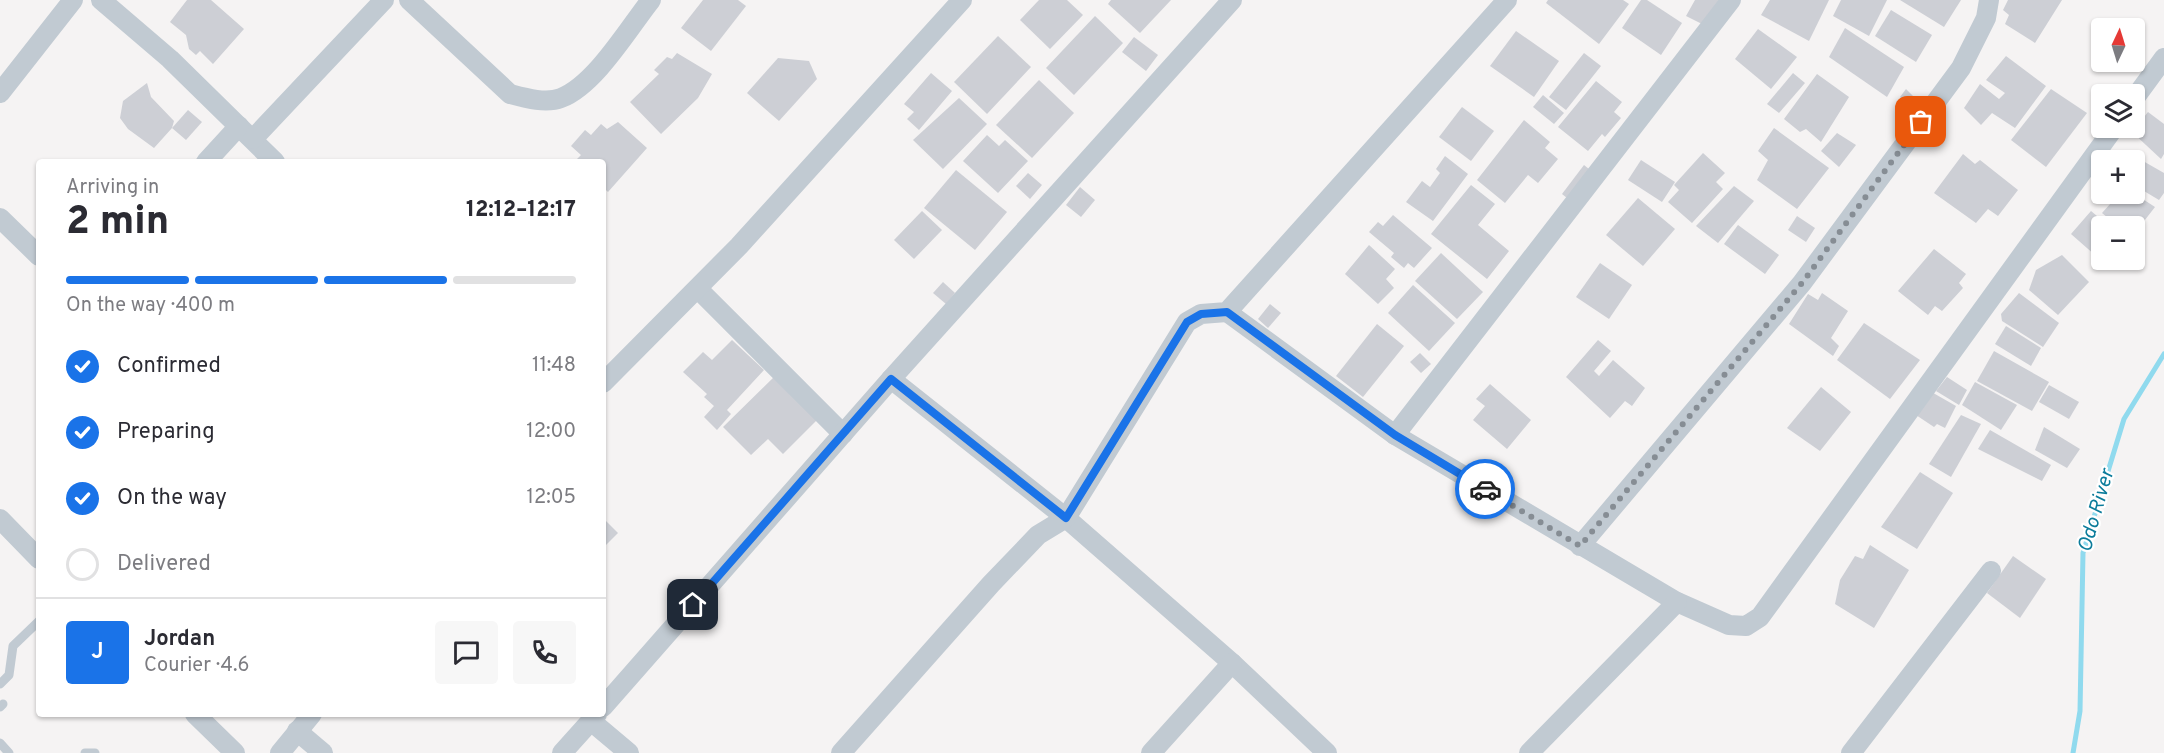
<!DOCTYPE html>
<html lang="en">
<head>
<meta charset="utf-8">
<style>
  body { margin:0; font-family:Overpass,sans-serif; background:#f7f7f7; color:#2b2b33; height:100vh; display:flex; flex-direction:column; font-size:22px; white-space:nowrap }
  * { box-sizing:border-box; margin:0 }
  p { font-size:20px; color:#7c7c81 }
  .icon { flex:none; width:33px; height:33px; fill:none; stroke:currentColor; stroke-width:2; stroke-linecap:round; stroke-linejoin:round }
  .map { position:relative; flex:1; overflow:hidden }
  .panel { position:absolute; left:36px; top:159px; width:570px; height:558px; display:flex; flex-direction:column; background:#fff; border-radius:6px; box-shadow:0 2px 4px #0004 }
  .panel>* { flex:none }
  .needle { width:39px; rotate:4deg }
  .fabs { position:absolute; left:2091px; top:18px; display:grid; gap:12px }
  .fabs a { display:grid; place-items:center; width:54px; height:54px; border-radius:6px; background:#fff; box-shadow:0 2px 4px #0004; font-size:30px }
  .pin { position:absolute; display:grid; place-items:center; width:51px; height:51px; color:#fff; margin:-26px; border-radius:12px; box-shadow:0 3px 9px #0006 }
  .courier { position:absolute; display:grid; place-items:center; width:60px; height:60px; margin:-30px; border:4px solid #1a73e8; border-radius:50%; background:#fff; color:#222; box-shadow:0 2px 8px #0007 }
  .overview em { font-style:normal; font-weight:800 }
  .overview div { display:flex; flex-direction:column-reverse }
  .overview { display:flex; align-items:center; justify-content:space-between; height:102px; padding:0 30px }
  h1 { font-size:39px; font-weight:800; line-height:45px }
  .bar { display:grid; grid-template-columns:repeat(4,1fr); gap:9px 6px; align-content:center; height:72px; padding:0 30px }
  .bar i { height:8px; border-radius:4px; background:#e1e1e2 }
  .bar .selected { background:#1a73e8 }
  .bar p { grid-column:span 4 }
  .line { display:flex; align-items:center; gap:15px; padding:0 30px; border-top:2px solid #e1e1e2 }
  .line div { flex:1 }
  .round { display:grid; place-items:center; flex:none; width:63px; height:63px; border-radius:6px; background:#f7f7f7 }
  ol { padding:0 30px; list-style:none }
  li { display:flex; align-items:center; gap:18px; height:66px }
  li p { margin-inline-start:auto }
  li .icon { padding:6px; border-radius:50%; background:#1a73e8; color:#fff; stroke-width:4 }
  li:last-child { color:#7c7c81 }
  li i { width:33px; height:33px; border:3px solid #e1e1e2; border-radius:50% }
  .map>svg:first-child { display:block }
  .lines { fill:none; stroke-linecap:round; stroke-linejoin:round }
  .stream { stroke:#90daee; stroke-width:5 }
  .building { fill:#cdcfd5 }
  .lane { stroke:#c1cad2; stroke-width:9 }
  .street { stroke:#c1cad2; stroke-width:20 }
  .done { stroke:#868d94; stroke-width:6; stroke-dasharray:0 10.8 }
  .route { stroke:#1a73e8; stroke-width:8 }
  .labels { text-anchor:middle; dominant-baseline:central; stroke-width:4.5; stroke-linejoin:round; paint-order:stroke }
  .water-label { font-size:20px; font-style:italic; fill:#0c7c9b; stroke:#fff }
</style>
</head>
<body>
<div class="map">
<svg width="2164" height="753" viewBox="0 0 2164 753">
  <rect width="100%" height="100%" fill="#f5f3f3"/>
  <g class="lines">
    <polyline class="stream" points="2073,753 2080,711 2083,553 2124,419 2164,354"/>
  </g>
  <g class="building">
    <polygon points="187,0 211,0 244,29 213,64 200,51 196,55 189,49 186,35 170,22"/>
    <polygon points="703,0 738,0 746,6 711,51 681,28"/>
    <polygon points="1039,0 1067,0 1083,15 1050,49 1020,20"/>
    <polygon points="1111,0 1171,0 1140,33 1108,4"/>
    <polygon points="1548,0 1623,0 1629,4 1599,44 1546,3"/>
    <polygon points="1641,0 1647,0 1682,23 1661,55 1622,28"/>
    <polygon points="1695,0 1721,0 1708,27 1686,16"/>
    <polygon points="1770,0 1829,0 1809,41 1761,15"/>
    <polygon points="1841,0 1887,0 1869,36 1833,16"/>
    <polygon points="1900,0 1961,0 1944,27"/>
    <polygon points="2008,0 2062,0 2035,43 2005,24 2009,15 2003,10"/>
    <polygon points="1891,10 1932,35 1916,62 1875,36"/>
    <polygon points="1095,16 1123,43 1074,95 1046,68"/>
    <polygon points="1845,28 1904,67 1887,97 1829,57"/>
    <polygon points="1758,29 1797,57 1771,89 1735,59"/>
    <polygon points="1516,31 1559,61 1534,97 1490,66"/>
    <polygon points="998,36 1031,67 987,114 954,82"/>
    <polygon points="1134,37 1158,55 1146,71 1122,52"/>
    <polygon points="677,53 712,74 698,98 661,134 630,102 659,74 654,70 667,57 672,59"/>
    <polygon points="1584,53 1601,66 1566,110 1549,97"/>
    <polygon points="2006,56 2046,86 2015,128 1992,113 1981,125 1964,108 1980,84 1999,99 2005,93 1986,80"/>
    <polygon points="778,58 809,61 817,79 779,121 747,93"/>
    <polygon points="931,73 952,91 919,130 907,119 914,112 904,104"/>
    <polygon points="1793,73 1805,83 1779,113 1767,104"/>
    <polygon points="1817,74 1849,97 1821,142 1806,129 1800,132 1784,119"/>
    <polygon points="1039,80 1074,113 1032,158 996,125"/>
    <polygon points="1596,81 1622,102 1614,112 1621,118 1605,137 1602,134 1588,151 1558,127"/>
    <polygon points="147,83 151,97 174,121 172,128 154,148 128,129 120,118 123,101"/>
    <polygon points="1906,89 1914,97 1908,104 1900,97"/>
    <polygon points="2051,89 2087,113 2046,167 2011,140"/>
    <polygon points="1543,95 1564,113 1554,124 1533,107"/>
    <polygon points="959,98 987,124 943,169 913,140"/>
    <polygon points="1462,107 1494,131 1471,161 1439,137"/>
    <polygon points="188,110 202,122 186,140 172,128"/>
    <polygon points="2148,112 2164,124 2164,154 2161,159 2132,132"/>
    <polygon points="1524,120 1550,142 1545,148 1558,159 1538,183 1528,175 1505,203 1477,180"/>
    <polygon points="618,122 647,148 608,192 603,187 603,162 574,162 581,155 571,146 585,130 591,135 601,124 607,129"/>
    <polygon points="1774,128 1829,168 1797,209 1757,180 1768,160 1758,151"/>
    <polygon points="1837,133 1856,145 1839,167 1821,151"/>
    <polygon points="987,135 999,146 1005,140 1028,161 998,193 963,161"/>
    <polygon points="1703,153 1725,173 1716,182 1723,189 1692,223 1668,202 1679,190 1674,185"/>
    <polygon points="2129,153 2164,173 2164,193 2159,200 2134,185 2134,160 2122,160"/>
    <polygon points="1963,154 1975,164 1980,160 2018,190 1998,216 1988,209 1976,223 1934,193"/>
    <polygon points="1445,156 1468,174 1433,221 1406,202 1422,181 1430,187 1440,173 1436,169"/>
    <polygon points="1641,160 1675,182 1662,202 1628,180"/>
    <polygon points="1584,165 1595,174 1572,202 1562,194"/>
    <polygon points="956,170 1007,212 975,250 924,208"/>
    <polygon points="1028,173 1042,185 1030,199 1016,186"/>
    <polygon points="1471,185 1495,204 1478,225 1509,251 1487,279 1431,234"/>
    <polygon points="1734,186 1754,201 1718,243 1696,226"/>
    <polygon points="1080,187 1095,200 1081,217 1066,205"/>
    <polygon points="2119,194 2135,194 2155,207 2134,234 2134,226 2118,226 2102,213"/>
    <polygon points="1638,198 1675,229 1643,266 1606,235"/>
    <polygon points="922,211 942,230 914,259 894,240"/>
    <polygon points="2091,211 2109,226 2102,226 2102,260 2121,260 2112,270 2071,234"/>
    <polygon points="1393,215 1432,248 1414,268 1408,263 1404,268 1391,257 1394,253 1369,232 1378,222 1383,226"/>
    <polygon points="1797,216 1815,228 1806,242 1788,230"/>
    <polygon points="1738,225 1779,255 1765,274 1724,244"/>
    <polygon points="1369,245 1395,269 1386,279 1394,288 1378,304 1345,274"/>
    <polygon points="1934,249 1966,274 1959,283 1963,288 1942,311 1935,306 1928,315 1898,291"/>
    <polygon points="1441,253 1483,292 1457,319 1415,281"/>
    <polygon points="2062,255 2089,282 2058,315 2029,290 2036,270"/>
    <polygon points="1600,263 1632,285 1609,319 1576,297"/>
    <polygon points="943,282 955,293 946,304 933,293"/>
    <polygon points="1413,285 1455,323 1429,351 1388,313"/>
    <polygon points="1822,293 1848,311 1831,338 1839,346 1833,356 1789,324 1808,294 1818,300"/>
    <polygon points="2019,293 2059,323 2043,347 2002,321 2001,314"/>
    <polygon points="1270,304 1281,313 1268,328 1258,319"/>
    <polygon points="1864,323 1920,360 1890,399 1837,360"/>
    <polygon points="1377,324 1404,346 1363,397 1336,376"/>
    <polygon points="2006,326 2041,348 2031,366 1995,344"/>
    <polygon points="732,340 764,370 727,410 731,414 717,430 704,417 714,406 704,397 707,394 683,372 703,352 712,360"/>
    <polygon points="1598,340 1611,351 1594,371 1599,376 1613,360 1645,388 1632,406 1625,401 1610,418 1566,377"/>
    <polygon points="1994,351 2049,382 2032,411 1977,381"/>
    <polygon points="1420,353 1431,364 1421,373 1410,362"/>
    <polygon points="775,376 818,419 783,454 768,439 751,455 723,427"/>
    <polygon points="1947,377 1967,390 1959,405 1936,391"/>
    <polygon points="1975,382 2017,405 2001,430 1962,405"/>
    <polygon points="1490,384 1531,420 1507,449 1473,420 1485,406 1476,399"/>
    <polygon points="2049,385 2079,402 2069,419 2039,402"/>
    <polygon points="1821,387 1851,412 1820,451 1787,428"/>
    <polygon points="1928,390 1956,406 1945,428 1937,424 1934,427 1916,415"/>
    <polygon points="1961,415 1981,424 1951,477 1929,464"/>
    <polygon points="2044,427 2080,449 2067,468 2035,450"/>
    <polygon points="1990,430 2051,465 2042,481 1978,449"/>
    <polygon points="1920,472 1953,493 1917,549 1881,527"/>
    <polygon points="603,518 618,533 603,548"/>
    <polygon points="1870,545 1909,570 1874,628 1835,604 1840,580 1855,556 1863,559"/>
    <polygon points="2013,556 2046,579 2020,618 1987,593"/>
  </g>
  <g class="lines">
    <g class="lane">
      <polyline points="0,684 9,675 13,646 39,621"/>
      <polyline points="0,707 3,704"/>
      <polyline points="0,743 9,753"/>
      <polyline points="85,753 95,753"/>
    </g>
    <g class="street">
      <polyline points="101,0 170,59 275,162"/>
      <path d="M409,0L510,94C525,98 546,104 561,98C595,85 628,29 651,0"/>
      <polyline points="0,93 73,0"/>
      <polyline points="2134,99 2164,58"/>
      <polyline points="253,139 384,0"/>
      <polyline points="206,162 239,126"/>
      <polyline points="0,218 39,256"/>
      <polyline points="698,289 843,434"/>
      <polyline points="1227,312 1395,435 1677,602 1729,625 1746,626 1760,617 2114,128"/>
      <polyline points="891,379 1066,518 1232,663 1327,753"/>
      <polyline points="603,383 739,246 962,0"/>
      <polyline points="1395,435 1731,0"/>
      <polyline points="0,519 39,559"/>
      <polyline points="1580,546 1802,283 1961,68 1986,18 1989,0"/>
      <polyline points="603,707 891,379 1232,0"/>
      <polyline points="195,714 235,753"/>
      <polyline points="591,721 629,753"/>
      <polyline points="297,731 323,753"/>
      <polyline points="280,753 312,714"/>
      <polyline points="562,753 597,714"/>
      <polyline points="841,753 991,584 1038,535 1066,518 1187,322 1201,314 1227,312 1507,0"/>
      <polyline points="1151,753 1232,663"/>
      <polyline points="1529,753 1677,602"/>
      <polyline points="1851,753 1991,571"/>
    </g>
  </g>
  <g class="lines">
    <polyline class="done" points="1485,489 1580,546 1802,283 1921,122"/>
    <polyline class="route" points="693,605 891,379 1066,518 1187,322 1201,314 1227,312 1395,435 1485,489"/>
  </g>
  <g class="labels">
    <g class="water-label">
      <text transform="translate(2097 511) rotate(-74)">Odo River</text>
    </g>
  </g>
</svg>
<div class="fabs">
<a><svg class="needle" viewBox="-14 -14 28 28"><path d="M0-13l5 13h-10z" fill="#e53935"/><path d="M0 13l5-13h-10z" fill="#7c7c81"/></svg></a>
<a><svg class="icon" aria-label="layers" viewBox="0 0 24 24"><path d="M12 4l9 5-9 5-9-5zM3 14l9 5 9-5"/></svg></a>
<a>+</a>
<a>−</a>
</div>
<div class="pin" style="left:1921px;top:122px;background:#ea580c"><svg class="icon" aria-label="bag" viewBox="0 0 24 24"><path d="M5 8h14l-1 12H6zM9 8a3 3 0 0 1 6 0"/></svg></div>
<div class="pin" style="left:693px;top:605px;background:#1f2937"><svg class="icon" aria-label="home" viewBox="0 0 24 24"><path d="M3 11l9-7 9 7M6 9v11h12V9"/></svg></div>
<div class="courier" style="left:1485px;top:489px"><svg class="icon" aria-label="car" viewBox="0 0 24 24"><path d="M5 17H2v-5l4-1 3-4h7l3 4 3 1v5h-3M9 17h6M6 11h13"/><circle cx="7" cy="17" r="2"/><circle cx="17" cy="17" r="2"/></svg></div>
<section class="panel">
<div class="overview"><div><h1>2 min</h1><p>Arriving in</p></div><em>12:12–12:17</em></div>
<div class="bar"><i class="selected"></i><i class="selected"></i><i class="selected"></i><i></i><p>On the way · 400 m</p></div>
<ol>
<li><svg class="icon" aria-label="check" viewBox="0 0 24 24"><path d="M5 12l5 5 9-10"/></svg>Confirmed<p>11:48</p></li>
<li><svg class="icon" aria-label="check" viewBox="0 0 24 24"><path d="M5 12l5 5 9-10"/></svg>Preparing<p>12:00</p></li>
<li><svg class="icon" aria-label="check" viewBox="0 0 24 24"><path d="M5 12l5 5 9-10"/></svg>On the way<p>12:05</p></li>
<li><i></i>Delivered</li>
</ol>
<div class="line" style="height:108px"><b class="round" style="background:#1a73e8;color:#fff">J</b><div><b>Jordan</b><p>Courier · 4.6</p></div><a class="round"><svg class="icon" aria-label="chat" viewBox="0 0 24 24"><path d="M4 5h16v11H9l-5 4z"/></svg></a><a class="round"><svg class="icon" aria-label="phone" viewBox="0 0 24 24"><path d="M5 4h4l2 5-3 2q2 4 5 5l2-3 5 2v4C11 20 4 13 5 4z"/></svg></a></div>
</section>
</div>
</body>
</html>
